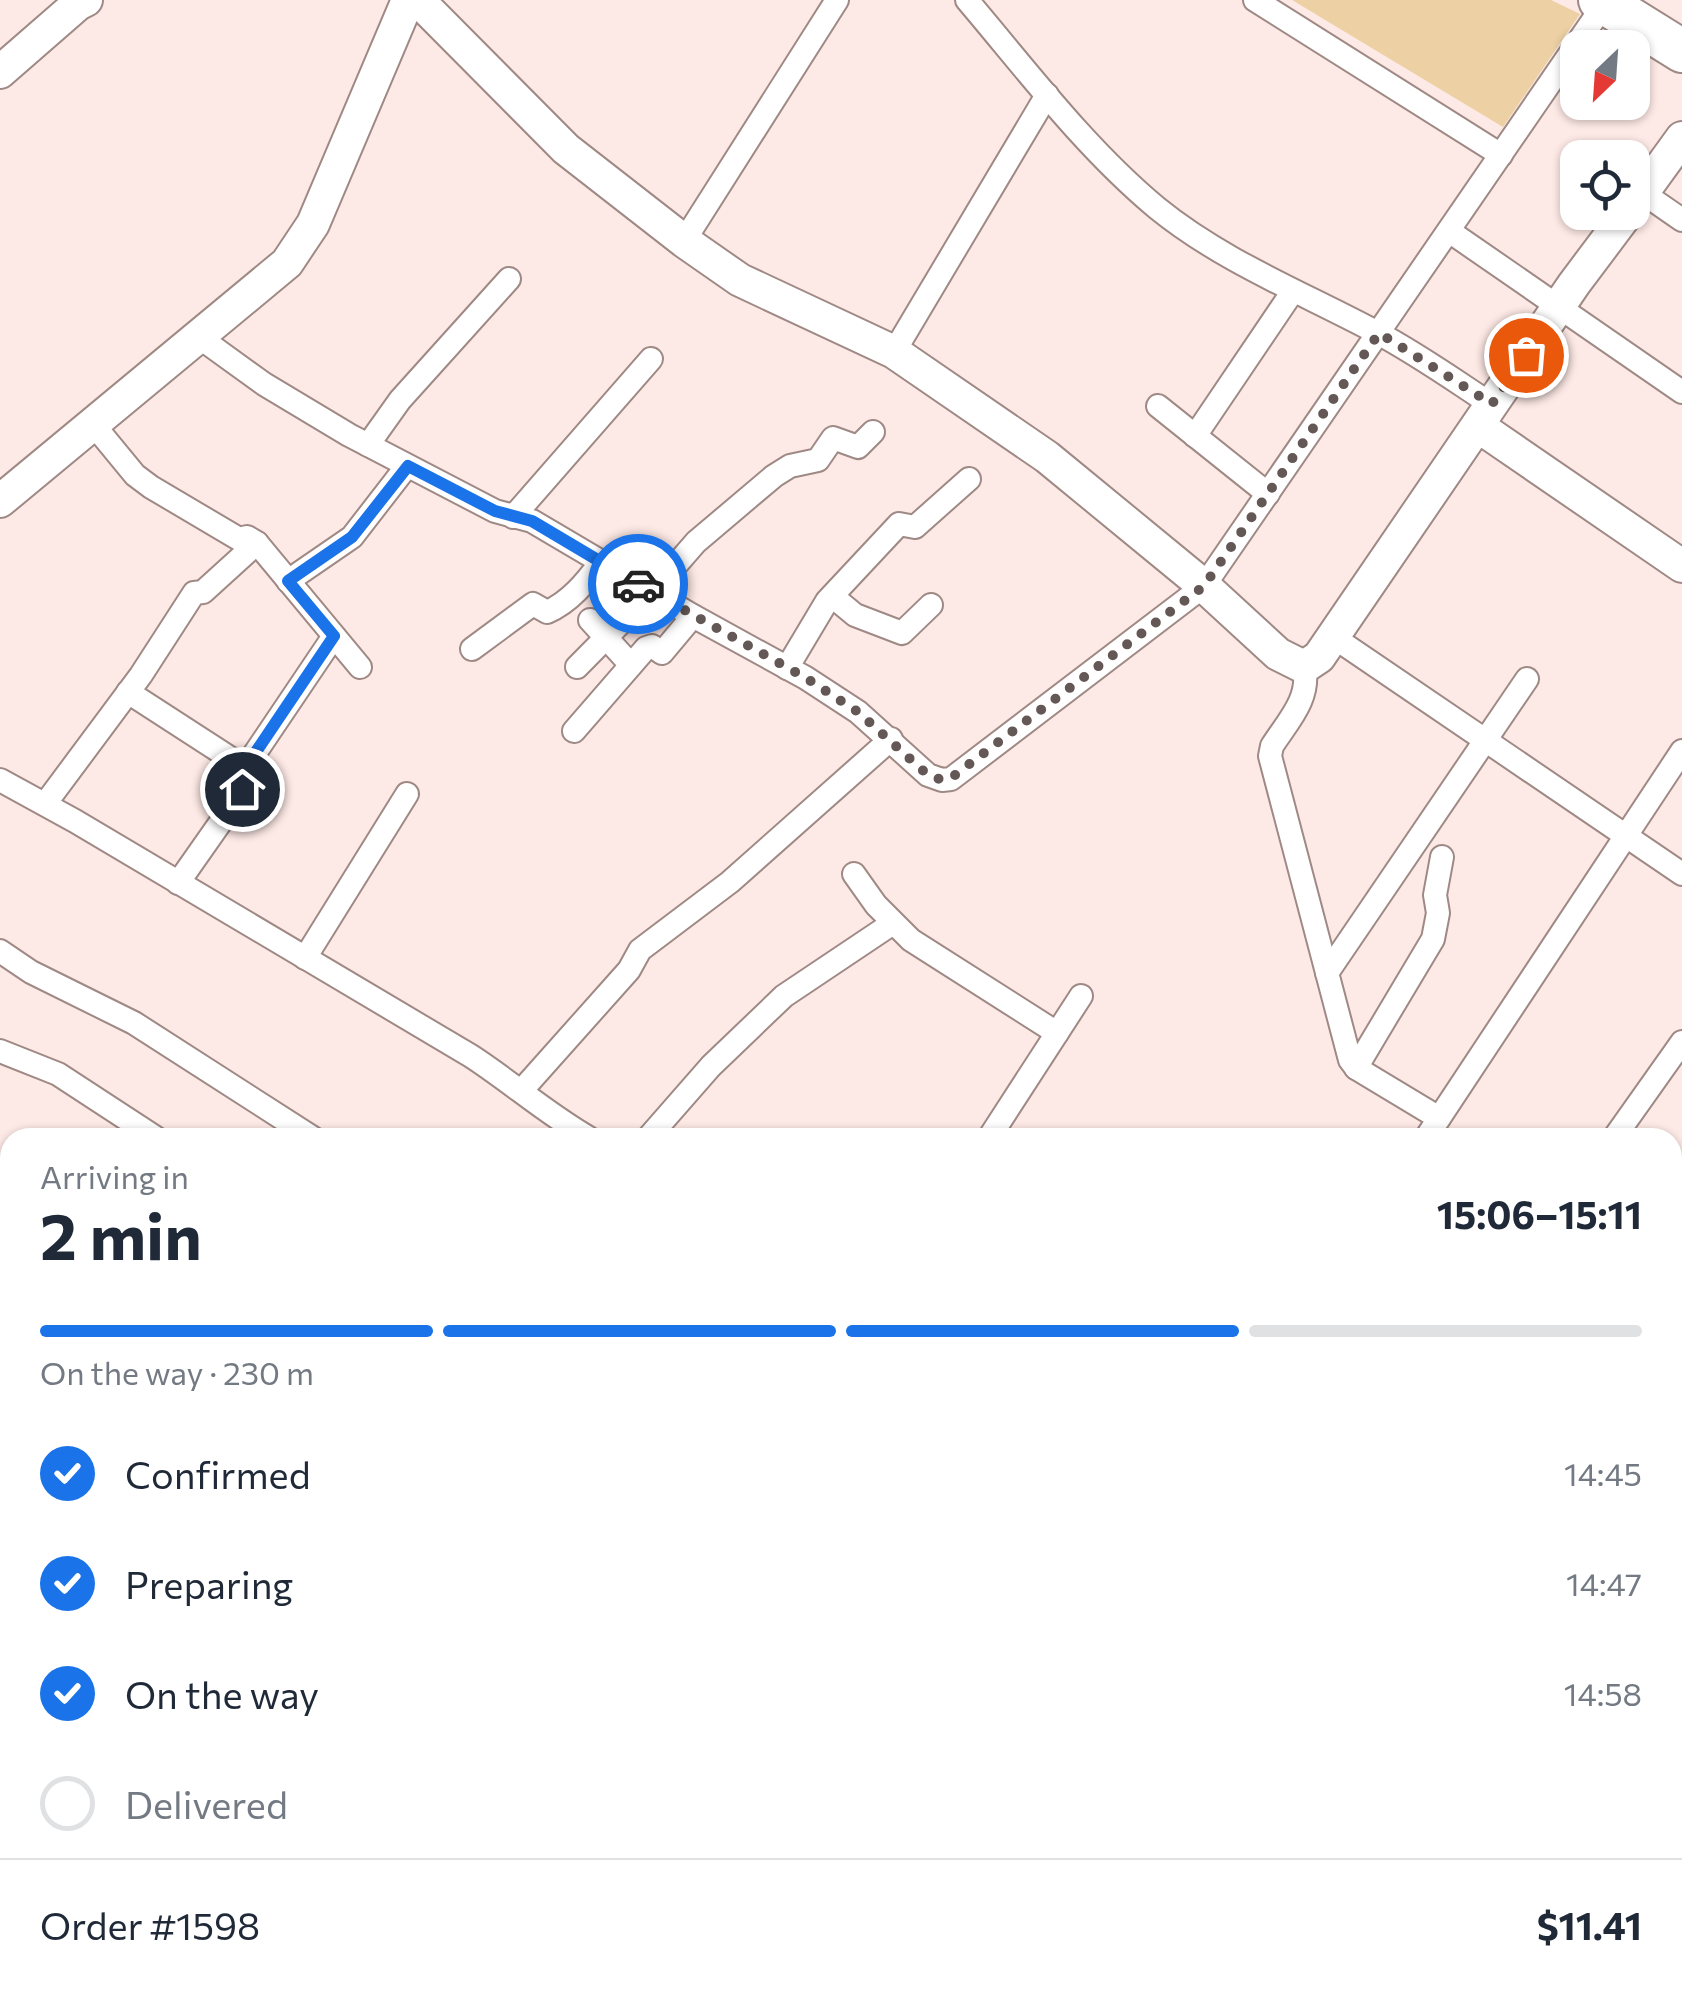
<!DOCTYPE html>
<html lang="en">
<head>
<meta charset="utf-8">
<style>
  body { margin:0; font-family:Commissioner,sans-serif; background:#f2f2f3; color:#1f2937; height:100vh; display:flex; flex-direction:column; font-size:38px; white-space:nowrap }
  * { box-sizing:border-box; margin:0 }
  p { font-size:32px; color:#747a83 }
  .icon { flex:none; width:55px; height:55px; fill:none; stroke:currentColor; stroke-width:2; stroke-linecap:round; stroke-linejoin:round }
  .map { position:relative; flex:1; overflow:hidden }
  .side { position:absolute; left:0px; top:1128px; width:1682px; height:882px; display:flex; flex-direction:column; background:#fff; border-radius:30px 30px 0 0; box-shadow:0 2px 8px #0004 }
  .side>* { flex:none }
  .needle { width:65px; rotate:205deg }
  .controls { position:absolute; left:1560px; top:30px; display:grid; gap:20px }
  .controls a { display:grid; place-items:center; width:90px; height:90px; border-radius:20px; background:#fff; box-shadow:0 2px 8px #0004; font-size:50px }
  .pin { position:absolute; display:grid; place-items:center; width:85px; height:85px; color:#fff; margin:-42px; border:5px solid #fff; border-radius:50%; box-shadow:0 2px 10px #0007 }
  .courier { position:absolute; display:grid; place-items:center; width:100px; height:100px; margin:-50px; border:8px solid #1a73e8; border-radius:50%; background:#fff; color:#222; box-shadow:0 2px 12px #0007 }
  .headline em { font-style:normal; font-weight:700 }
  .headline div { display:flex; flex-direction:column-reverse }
  .headline { display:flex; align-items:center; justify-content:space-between; height:170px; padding:0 40px }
  h1 { font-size:65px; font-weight:700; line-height:75px }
  .bar { display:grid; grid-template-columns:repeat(4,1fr); gap:15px 10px; align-content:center; height:120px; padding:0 40px }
  .bar i { height:12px; border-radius:8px; background:#e0e1e3 }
  .bar .selected { background:#1a73e8 }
  .bar p { grid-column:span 4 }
  .line { display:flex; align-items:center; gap:25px; padding:0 40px; border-top:2px solid #e0e1e3 }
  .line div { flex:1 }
  ol { padding:0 40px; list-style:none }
  li { display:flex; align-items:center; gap:30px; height:110px }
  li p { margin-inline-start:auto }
  li .icon { padding:10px; border-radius:50%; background:#1a73e8; color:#fff; stroke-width:4 }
  li:last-child { color:#747a83 }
  li i { width:55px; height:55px; border:5px solid #e0e1e3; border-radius:50% }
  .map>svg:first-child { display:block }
  .green { fill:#edd1a5 }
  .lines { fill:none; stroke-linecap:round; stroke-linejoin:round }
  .street-casing { stroke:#9f8985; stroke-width:26 }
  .secondary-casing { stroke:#9f8985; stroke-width:36 }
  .highway-casing { stroke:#9f8985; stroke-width:46 }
  .street { stroke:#fff; stroke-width:22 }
  .secondary { stroke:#fff; stroke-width:32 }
  .highway { stroke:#fff; stroke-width:42 }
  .rail { stroke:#372d2b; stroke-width:6; stroke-dasharray:20 10; stroke-linecap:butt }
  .done { stroke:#645856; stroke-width:10; stroke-dasharray:0 18 }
  .route { stroke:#1a73e8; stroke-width:12 }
</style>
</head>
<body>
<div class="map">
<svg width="1682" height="2008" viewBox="0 0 1682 2008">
  <rect width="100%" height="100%" fill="#fde9e5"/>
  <polygon class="green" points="1292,0 1551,0 1580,14 1503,127"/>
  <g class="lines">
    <defs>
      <g id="street">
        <path d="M967,0C1028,72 1085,148 1157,208C1222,261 1303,293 1376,332C1416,353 1454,380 1492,405"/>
        <polyline points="1255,0 1501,155"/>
        <polyline points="1643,193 1682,220"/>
        <polyline points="1449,231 1682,392"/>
        <polyline points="684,241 837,0"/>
        <polyline points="199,337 264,384 349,435 495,511 532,521 693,616 806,678 858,712 928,775 942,780 951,779 1204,586 1605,3"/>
        <polyline points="894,352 1047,95"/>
        <polyline points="1158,406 1268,494"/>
        <polyline points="93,424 135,475 151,487 239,539 247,537 257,543 360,667"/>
        <polyline points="1195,436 1293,291"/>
        <polyline points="368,445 400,400 509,279"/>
        <polyline points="513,517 651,359"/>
        <polyline points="288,581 352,537 407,466"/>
        <polyline points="832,596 855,615 902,633 931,605"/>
        <polyline points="659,597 676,565 696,542 774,476 790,466 818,460 833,438 858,447 873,432"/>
        <polyline points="590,620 631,665"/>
        <polyline points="1332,636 1682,874"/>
        <path d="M472,649L533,604L547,612C570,602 586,582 601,562"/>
        <polyline points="577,667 651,592"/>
        <path d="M1304,667C1311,698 1288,721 1272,746L1270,756L1350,1060L1356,1068L1439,1118"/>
        <polyline points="787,668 827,601 899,524 915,527 969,479"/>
        <polyline points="128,692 233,760 245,774 239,796 178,883"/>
        <polyline points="574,731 646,648 652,646 662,653 693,616"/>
        <polyline points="243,771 334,636"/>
        <path d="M0,780L75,821L471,1056C511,1082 547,1114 589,1138"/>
        <polyline points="45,804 141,675 194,593 203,592 257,543"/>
        <polyline points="854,874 876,905 911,940 1057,1033"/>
        <polyline points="0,951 31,972 134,1023 313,1138"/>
        <polyline points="305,958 407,794"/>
        <polyline points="1327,973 1527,679"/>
        <polyline points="0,1051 58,1074 156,1138"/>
        <polyline points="1356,1068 1433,939 1438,913 1435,895 1442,857"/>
        <polyline points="522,1090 629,970 640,950 730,882 891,739"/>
        <polyline points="648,1138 711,1066 784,996 893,923"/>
        <polyline points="989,1138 1081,996"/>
        <polyline points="1426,1138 1682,751"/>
        <polyline points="1614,1138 1682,1042"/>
        <polyline points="1672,1409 1682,1395"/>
        <polyline points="0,1585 10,1592"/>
        <polyline points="0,1740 10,1725"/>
        <polyline points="0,1781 10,1788"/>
        <polyline points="1672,1826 1677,1831 1682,1850"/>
        <polyline points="0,1951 10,1958"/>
        <polyline points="1672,1956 1682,1963"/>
        <polyline points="67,2000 78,2008"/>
        <polyline points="415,2000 427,2008"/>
        <polyline points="690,2000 701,2008"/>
        <polyline points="179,2008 184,2000"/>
        <polyline points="300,2008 306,2000"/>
        <polyline points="528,2008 533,2000"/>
        <polyline points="663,2008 668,2000"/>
        <polyline points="782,2008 787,2000"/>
        <polyline points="893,2008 898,2000"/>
        <polyline points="1007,2008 1012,2000"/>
      </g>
      <g id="secondary">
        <polyline points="418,0 566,149 684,241 740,280 894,352 1047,457 1204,586 1278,654 1304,667 1319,657 1574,284 1628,212"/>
        <polyline points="0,72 78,4 86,0"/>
        <polyline points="1632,207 1682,138"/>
        <polyline points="1478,426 1682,566"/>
        <polyline points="0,501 287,263 313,224 408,0"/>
        <polyline points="0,1279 10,1286"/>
        <polyline points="1043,2000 1055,2008"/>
        <polyline points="1504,2008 1506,2000"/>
        <polyline points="1604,2008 1608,2000"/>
      </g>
      <polyline id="highway" points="1600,0 1682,51"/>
    </defs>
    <use href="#street" class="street-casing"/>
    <use href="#secondary" class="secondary-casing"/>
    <use href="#highway" class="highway-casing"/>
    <use href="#street" class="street"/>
    <use href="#secondary" class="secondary"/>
    <use href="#highway" class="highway"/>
    <g class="rail">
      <polyline points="0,1186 10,1193"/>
      <polyline points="1185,2000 1196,2008"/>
    </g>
  </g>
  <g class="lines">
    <polyline class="done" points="638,584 806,678 858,712 928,775 942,780 951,778 1204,586 1379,333 1492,404 1526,355"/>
    <polyline class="route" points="242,789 243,771 334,636 288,581 352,537 408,466 495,511 532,521 638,584"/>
  </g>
</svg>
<div class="controls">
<a><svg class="needle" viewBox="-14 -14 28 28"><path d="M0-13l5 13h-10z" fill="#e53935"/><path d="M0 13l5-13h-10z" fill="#747a83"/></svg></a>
<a><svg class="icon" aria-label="locate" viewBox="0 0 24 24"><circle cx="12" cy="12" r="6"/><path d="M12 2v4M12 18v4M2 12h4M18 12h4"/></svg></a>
</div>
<div class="pin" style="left:1526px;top:355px;background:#ea580c"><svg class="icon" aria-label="bag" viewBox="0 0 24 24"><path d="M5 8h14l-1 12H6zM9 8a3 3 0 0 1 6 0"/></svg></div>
<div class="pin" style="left:242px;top:789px;background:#1f2937"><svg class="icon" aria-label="home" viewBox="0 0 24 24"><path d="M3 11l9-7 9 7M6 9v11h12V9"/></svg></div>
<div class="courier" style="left:638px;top:584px"><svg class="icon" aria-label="car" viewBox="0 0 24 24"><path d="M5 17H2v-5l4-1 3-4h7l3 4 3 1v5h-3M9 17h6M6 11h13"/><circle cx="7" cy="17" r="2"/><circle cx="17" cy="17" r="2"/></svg></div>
<section class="side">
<div class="headline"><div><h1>2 min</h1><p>Arriving in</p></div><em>15:06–15:11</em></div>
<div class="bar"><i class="selected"></i><i class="selected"></i><i class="selected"></i><i></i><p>On the way · 230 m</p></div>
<ol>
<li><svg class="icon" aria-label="check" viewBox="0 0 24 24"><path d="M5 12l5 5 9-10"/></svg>Confirmed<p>14:45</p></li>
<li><svg class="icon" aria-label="check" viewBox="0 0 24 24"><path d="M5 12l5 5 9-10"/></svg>Preparing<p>14:47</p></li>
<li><svg class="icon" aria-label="check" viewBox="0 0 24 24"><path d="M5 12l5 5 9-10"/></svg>On the way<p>14:58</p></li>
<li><i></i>Delivered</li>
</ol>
<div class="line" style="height:130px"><div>Order #1598</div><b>$11.41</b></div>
</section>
</div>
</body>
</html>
